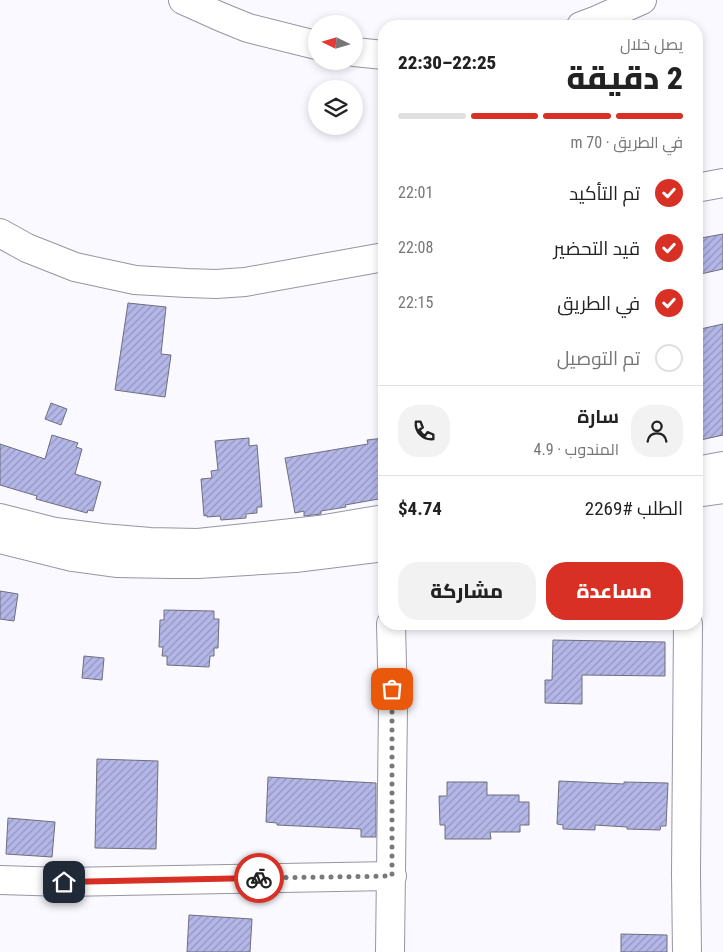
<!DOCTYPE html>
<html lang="ar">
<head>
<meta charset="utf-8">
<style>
  body { margin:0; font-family:"Roboto Condensed",Cairo,sans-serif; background:#f2f2f2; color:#222; direction:rtl; height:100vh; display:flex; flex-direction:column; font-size:19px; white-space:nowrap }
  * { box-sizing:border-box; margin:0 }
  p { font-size:16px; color:#767676 }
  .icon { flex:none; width:28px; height:28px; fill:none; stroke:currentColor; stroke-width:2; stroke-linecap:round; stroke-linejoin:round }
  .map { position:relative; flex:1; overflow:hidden; direction:ltr }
  .drawer { position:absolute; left:378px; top:20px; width:325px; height:610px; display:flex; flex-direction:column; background:#fff; border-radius:20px; box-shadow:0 2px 8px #0003; direction:rtl }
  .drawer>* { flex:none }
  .needle { width:32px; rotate:275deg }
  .fabs { position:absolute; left:308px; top:15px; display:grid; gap:10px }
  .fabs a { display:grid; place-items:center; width:55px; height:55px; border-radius:50%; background:#fff; box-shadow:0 2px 8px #0003; font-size:25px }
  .pin { position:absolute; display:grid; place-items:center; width:42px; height:42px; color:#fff; margin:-21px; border-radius:10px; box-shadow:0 2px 8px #0006 }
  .courier { position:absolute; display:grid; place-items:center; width:50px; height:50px; margin:-25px; border:4px solid #d93025; border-radius:50%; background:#fff; color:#222; box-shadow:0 1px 6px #0007 }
  .overview em { font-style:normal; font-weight:800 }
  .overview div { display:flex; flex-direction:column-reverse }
  .overview { display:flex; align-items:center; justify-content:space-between; height:85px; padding:0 20px }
  h1 { font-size:32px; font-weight:800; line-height:38px }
  .bar { display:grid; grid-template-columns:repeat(4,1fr); gap:8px 5px; align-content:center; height:60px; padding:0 20px }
  .bar i { height:6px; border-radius:4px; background:#e0e0e0 }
  .bar .current { background:#d93025 }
  .bar p { grid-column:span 4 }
  .line { display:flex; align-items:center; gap:12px; padding:0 20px; border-top:1px solid #e0e0e0 }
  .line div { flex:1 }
  .round { display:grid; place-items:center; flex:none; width:52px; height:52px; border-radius:20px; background:#f2f2f2 }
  ol { padding:0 20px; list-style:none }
  li { display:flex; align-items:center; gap:15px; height:55px }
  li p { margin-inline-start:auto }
  li .icon { padding:5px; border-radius:50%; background:#d93025; color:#fff; stroke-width:4 }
  li:last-child { color:#767676 }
  li i { width:28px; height:28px; border:2px solid #e0e0e0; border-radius:50% }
  .action { display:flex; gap:10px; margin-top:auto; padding:10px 20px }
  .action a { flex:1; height:58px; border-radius:20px; background:#d93025; color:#fff; font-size:20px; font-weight:800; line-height:58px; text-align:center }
  .action a+a { background:#f2f2f2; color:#222 }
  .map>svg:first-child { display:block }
  .building { fill:url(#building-hatch); stroke:#6e6f7b }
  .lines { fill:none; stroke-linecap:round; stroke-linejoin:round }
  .minor-casing { stroke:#9596a3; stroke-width:30 }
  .minor { stroke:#fff; stroke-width:28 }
  .done { stroke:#78787e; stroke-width:5; stroke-dasharray:0 9 }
  .route { stroke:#d93025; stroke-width:6 }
</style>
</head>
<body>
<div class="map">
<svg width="723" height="952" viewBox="0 0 723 952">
  <defs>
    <pattern id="building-hatch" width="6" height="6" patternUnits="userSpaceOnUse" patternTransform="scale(1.25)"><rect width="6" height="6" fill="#b4b6e8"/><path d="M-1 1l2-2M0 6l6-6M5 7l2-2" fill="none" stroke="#9395bd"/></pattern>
  </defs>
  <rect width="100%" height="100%" fill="#f9f9ff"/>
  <g class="building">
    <polygon points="723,234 723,269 696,275 696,239"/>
    <polygon points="128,303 166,307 161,354 171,355 165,397 115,390"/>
    <polygon points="723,324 723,435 696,441 696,330"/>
    <polygon points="51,403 67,409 61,425 45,419"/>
    <polygon points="52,435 78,443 76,447 82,449 75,474 101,482 93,511 88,510 87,513 36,499 37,496 0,485 0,444 45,459"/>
    <polygon points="249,438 249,446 257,445 262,507 257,507 257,513 246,514 246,518 221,520 220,516 207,517 207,515 204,516 201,479 212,478 211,471 218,470 215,441"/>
    <polygon points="384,438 384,498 345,505 346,507 321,511 321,514 304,516 304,511 295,513 285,458 368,444 367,440"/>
    <polygon points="0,591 18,594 14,621 0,619"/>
    <polygon points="164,610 214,611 214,619 219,619 218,648 214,648 214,656 210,656 209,667 167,665 167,656 162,656 163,647 159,647 160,620 164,620"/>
    <polygon points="553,640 665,642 665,676 582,675 582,704 545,703 545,680 552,680"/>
    <polygon points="84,656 104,658 102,680 82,678"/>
    <polygon points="97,759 158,761 156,849 95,848"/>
    <polygon points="268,777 376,783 376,837 361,837 361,829 277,825 277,823 266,822"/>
    <polygon points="559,781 624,784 624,782 668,783 666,826 661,826 660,830 627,829 627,827 595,825 595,830 563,829 563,825 557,824"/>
    <polygon points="447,782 487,782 487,795 519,795 519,802 529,802 529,825 520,825 520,832 490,832 491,839 445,839 445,825 440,825 439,796 447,796"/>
    <polygon points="8,818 55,822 52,857 6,854"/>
    <polygon points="189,915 252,919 250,952 187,952"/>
    <polygon points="621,934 667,935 667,952 621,952"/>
  </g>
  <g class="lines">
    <defs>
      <g id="minor">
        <polyline points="183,0 221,17 248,28 316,45"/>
        <polyline points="581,26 597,20 642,0"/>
        <polyline points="354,52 384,55"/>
        <polyline points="696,188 723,183"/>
        <polyline points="0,233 27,248 75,267 135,280 187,283 216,284 245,282 384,257"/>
        <polyline points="696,471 723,466"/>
        <polyline points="696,493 723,489"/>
        <polyline points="0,518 55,532 102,538 150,542 198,543 319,530 384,519"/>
        <polyline points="0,539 72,557 116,563 170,564 198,564 295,558 384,547"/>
        <polyline points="0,880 64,882 392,876"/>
        <polyline points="390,952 393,706 391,624"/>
        <polyline points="687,952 686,873 688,624"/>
      </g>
    </defs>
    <use href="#minor" class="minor-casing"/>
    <use href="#minor" class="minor"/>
  </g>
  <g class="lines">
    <polyline class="done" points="259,878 392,876 392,689"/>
    <polyline class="route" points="64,882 259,878"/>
  </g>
</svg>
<div class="fabs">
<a><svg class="needle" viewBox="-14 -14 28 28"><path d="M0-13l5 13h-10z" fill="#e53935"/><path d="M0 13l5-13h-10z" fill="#767676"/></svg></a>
<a><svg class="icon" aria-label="layers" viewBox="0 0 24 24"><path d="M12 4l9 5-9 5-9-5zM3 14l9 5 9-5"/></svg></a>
</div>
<div class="pin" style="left:392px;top:689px;background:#ea580c"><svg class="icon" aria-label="bag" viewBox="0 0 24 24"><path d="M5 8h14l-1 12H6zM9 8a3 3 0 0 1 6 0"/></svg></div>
<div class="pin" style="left:64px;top:882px;background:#1f2937"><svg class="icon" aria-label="home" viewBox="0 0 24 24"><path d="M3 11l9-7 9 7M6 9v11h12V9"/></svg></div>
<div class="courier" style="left:259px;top:878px"><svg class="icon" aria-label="bike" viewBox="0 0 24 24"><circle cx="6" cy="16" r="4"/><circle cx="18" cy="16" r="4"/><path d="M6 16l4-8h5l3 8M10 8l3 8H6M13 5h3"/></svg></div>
<section class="drawer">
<div class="overview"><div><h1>2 دقيقة</h1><p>يصل خلال</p></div><em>22:25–22:30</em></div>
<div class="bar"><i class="current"></i><i class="current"></i><i class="current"></i><i></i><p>في الطريق · 70 m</p></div>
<ol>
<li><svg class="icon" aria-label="check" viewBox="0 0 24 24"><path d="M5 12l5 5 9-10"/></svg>تم التأكيد<p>22:01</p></li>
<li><svg class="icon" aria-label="check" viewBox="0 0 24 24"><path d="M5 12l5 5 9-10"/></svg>قيد التحضير<p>22:08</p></li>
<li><svg class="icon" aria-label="check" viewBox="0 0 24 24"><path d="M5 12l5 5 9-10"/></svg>في الطريق<p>22:15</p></li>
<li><i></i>تم التوصيل</li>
</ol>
<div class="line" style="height:90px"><a class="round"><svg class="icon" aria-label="person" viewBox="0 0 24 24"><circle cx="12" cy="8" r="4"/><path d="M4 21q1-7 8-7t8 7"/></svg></a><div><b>سارة</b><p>المندوب · 4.9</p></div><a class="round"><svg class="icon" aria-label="phone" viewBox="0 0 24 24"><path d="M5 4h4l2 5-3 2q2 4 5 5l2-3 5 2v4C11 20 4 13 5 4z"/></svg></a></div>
<div class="line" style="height:65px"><div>الطلب #2269</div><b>$4.74</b></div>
<div class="action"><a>مساعدة</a><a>مشاركة</a></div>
</section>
</div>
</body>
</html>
